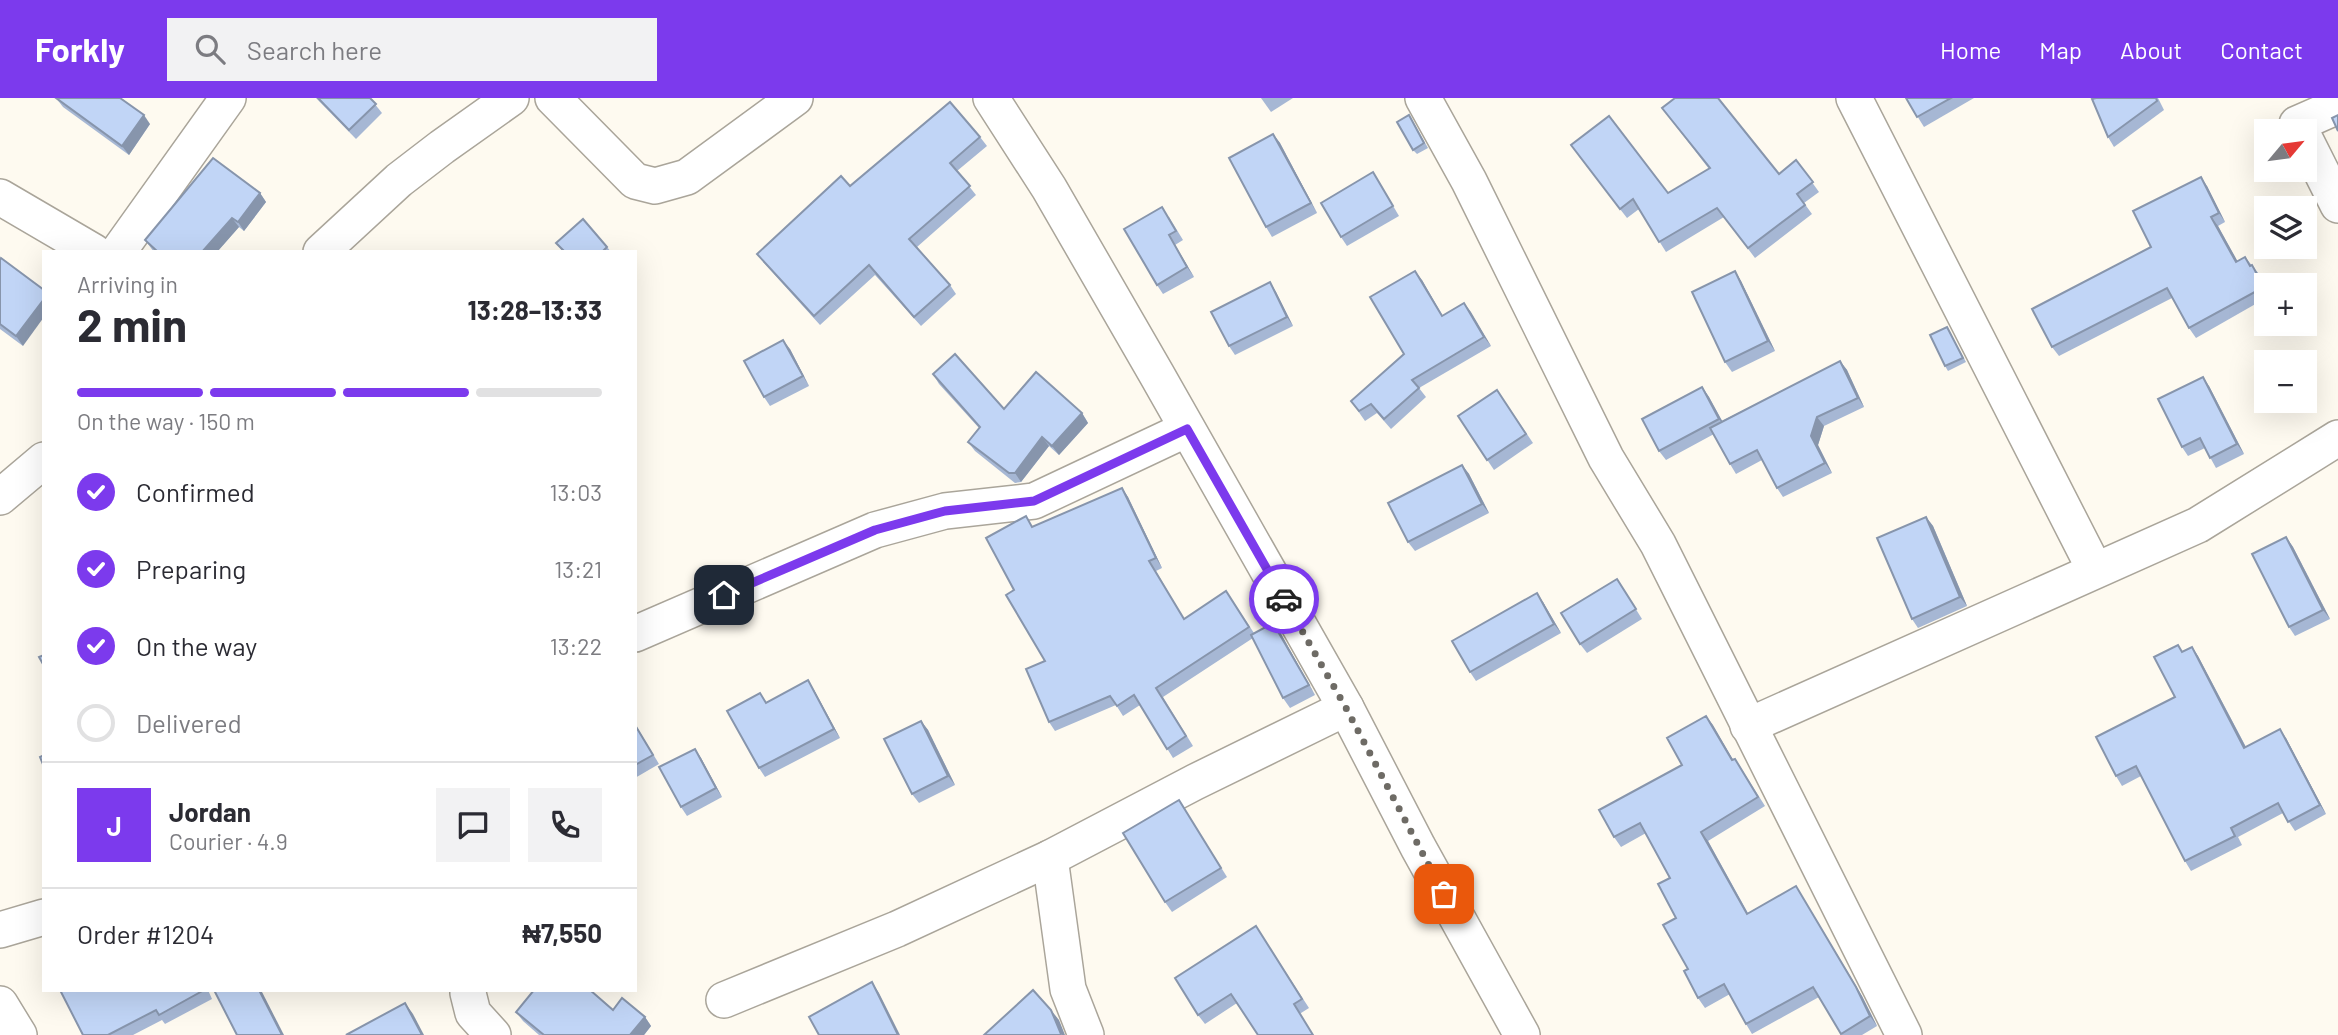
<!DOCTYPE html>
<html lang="en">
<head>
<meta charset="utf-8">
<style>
  body { margin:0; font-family:Barlow,sans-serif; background:#f2f2f3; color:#2b2b33; height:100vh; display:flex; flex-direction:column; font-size:26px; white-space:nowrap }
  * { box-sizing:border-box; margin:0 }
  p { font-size:23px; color:#7c7c81 }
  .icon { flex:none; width:38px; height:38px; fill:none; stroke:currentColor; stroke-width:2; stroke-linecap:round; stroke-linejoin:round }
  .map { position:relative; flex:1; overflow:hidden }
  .side { position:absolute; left:42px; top:152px; width:595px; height:742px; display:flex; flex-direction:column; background:#fff; border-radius:0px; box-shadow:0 7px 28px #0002 }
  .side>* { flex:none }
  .needle { width:46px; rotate:61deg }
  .buttons { position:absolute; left:2254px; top:21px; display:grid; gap:14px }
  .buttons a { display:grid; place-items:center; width:63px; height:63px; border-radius:0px; background:#fff; box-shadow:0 7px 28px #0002; font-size:35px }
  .pin { position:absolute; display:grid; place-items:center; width:60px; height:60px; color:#fff; margin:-30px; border-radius:14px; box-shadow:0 4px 10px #0006 }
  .courier { position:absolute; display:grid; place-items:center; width:70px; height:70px; margin:-35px; border:5px solid #7c3aed; border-radius:50%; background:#fff; color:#222; box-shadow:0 2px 9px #0007 }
  .head em { font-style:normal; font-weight:700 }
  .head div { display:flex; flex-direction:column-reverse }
  .head { display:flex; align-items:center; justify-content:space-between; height:119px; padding:0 35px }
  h1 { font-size:46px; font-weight:700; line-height:52px }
  .bar { display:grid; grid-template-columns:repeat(4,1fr); gap:10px 7px; align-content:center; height:84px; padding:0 35px }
  .bar i { height:9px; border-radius:5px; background:#e1e1e2 }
  .bar .selected { background:#7c3aed }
  .bar p { grid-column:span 4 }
  .line { display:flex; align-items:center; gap:18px; padding:0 35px; border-top:2px solid #e1e1e2 }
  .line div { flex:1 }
  .round { display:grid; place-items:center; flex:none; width:74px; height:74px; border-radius:0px; background:#f2f2f3 }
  ol { padding:0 35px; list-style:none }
  li { display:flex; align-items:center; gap:21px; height:77px }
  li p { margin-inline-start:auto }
  li .icon { padding:7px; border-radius:50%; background:#7c3aed; color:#fff; stroke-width:4 }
  li:last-child { color:#7c7c81 }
  li i { width:38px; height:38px; border:4px solid #e1e1e2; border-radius:50% }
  header { display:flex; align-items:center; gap:42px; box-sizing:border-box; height:98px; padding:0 35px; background:#7c3aed; color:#fff }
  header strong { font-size:33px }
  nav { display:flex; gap:38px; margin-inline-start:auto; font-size:24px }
  .search { width:490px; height:63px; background:#f2f2f3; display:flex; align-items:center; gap:18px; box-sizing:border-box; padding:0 24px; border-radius:0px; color:#7c7c81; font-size:26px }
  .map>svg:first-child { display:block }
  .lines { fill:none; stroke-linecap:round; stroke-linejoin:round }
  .minor-casing { stroke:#aaa59a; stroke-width:38 }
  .minor { stroke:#fff; stroke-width:35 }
  .wall { fill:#a6b7d4 }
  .shaded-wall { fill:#8795ac }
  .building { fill:#c1d5f6; stroke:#8795ac; stroke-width:2 }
  .done { stroke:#6e6b65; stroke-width:7; stroke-dasharray:0 12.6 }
  .route { stroke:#7c3aed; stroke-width:9 }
</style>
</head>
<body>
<header>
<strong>Forkly</strong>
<div class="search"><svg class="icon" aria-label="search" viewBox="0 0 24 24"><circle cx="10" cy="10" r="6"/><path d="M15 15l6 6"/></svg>Search here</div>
<nav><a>Home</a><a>Map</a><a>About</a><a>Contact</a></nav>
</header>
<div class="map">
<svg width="2338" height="937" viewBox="0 0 2338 937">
  <rect width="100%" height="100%" fill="#fefaf0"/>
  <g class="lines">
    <defs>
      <g id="minor">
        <polyline points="553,0 635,83 655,88 687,79 795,0"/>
        <polyline points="991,0 1049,90 1157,277 1346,610 1418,749 1522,937"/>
        <polyline points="1423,0 1469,83 1606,360 1658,446 1904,937"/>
        <polyline points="1854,0 2095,472"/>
        <polyline points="2297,26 2338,8"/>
        <polyline points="2305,41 2338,107"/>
        <polyline points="0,99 94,154"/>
        <polyline points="118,154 228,0"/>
        <polyline points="321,154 399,82 442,49 511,0"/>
        <polyline points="0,399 44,362"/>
        <polyline points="635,536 875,432 945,413 1034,403 1187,331"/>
        <polyline points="1748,628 2198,427 2338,340"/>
        <polyline points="1050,760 1068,891 1086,937"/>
        <polyline points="0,832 44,819"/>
        <polyline points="468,895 473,915 493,937"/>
        <polyline points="724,902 897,831 1050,760 1195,684 1346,610"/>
        <polyline points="0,906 19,937"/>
      </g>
    </defs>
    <use href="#minor" class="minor-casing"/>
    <use href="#minor" class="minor"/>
  </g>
  <g class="wall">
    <polygon points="56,0 150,26 129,57 63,9"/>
    <polygon points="316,0 370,0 382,15 356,41"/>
    <polygon points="1261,0 1293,0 1271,14"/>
    <polygon points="1906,0 1974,0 1924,29"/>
    <polygon points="2096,0 2158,0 2164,12 2114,49 2108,39"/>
    <polygon points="1662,10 1779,76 1796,62 1819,94 1804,105 1812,116 1755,160 1724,119 1666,154 1639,111 1627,120 1578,57 1668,95 1709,71"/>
    <polygon points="1412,22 1428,50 1417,56 1413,52"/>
    <polygon points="1273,36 1280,45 1317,115 1272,139 1266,129"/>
    <polygon points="980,39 987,48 957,73 976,97 917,149 950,187 956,196 921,228 875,177 820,227 764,165 757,156 850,88"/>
    <polygon points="1379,84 1399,118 1347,148 1341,139"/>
    <polygon points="2207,88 2225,124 2218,128 2237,163 2245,159 2259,176 2266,190 2266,200 2196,240 2189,230 2172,200 2059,258 2052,249 2151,149"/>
    <polygon points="260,95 266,104 244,133 239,129 217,154 154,154 145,142"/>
    <polygon points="1169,119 1183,142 1175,147 1194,179 1163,196 1157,187"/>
    <polygon points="556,145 607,149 611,154 563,154"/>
    <polygon points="0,162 23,248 0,231"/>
    <polygon points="1735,173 1741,183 1775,253 1732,274 1725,264"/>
    <polygon points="1422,182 1443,218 1464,205 1491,248 1419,290 1426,299 1391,331 1377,315 1365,323 1351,303 1404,256"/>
    <polygon points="1270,184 1276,194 1293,228 1235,257 1229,248"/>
    <polygon points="1947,229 1966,264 1948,273 1945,268"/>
    <polygon points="790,251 809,288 770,308 764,299"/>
    <polygon points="1840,263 1847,272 1864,309 1824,328 1818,347 1832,375 1783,399 1777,390 1762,362 1736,376 1730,366 1714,336 1666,362 1659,353 1702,289 1709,299 1722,323"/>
    <polygon points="933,276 1004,311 1082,315 1088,325 1059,357 1049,348 1021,384 1015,385 975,353 968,344 979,330 939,286"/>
    <polygon points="2209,288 2244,356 2216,370 2205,350 2188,358 2182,349"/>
    <polygon points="1497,292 1533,345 1494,372 1458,318"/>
    <polygon points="1462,367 1469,376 1489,415 1415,453 1408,444"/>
    <polygon points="1122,390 1128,399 1162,470 1156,473 1184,521 1226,493 1254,535 1273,525 1280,534 1315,597 1290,610 1283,600 1253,540 1163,599 1193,648 1173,660 1140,607 1123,618 1116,607 1055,633 1049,624 1045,563 1014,492 1033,429"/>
    <polygon points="1926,419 1933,428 1967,508 1918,530 1912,521"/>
    <polygon points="2286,439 2293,449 2330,521 2295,538 2289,529"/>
    <polygon points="1617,481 1642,521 1587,555 1580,546"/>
    <polygon points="1543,504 1561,535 1476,583 1470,574"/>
    <polygon points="2192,549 2198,558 2246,649 2286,640 2326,716 2295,733 2283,715 2238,739 2242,747 2191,773 2185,763 2141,678 2122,688 2116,678 2175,599 2183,554"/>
    <polygon points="814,592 840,640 765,679 759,670 760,595 767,605"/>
    <polygon points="1706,618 1733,662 1735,661 1741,670 1765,708 1708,743 1748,815 1796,788 1862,898 1877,928 1862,937 1842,937 1819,899 1752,936 1746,926 1730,896 1705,910 1698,900 1688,871 1676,820 1670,780 1646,735 1621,749 1614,739 1682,667"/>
    <polygon points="921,623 928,632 955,687 919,705 912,696"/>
    <polygon points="635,626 659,666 635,680"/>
    <polygon points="695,651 701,660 722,699 687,718 681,709"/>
    <polygon points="1179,702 1227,779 1172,814 1165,804"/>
    <polygon points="1256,828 1309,910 1301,915 1237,905 1205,926 1198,917"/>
    <polygon points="60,892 208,892 212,901 165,926 162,922 133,937 83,937"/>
    <polygon points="613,912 645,919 651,928 644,937 539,937 523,923 516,914"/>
  </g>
  <g class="shaded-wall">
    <polygon points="144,17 150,26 129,57 122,48"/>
    <polygon points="1273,36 1280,45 1317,115 1311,105"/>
    <polygon points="2201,79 2207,88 2225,124 2219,115"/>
    <polygon points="260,95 266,104 244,133 238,124"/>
    <polygon points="2211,119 2218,128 2243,173 2236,164"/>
    <polygon points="232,120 239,129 217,154 202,154"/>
    <polygon points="1169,137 1175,147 1194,179 1187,169"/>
    <polygon points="1415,173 1422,182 1448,228"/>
    <polygon points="1735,173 1741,183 1775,253 1768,243"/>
    <polygon points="1270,184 1276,194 1293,228 1287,219"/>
    <polygon points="44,201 44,219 23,248 16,238"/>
    <polygon points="1464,205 1471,214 1491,248 1484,239"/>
    <polygon points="783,242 790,251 809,288 803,278"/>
    <polygon points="1840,263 1847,272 1864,309 1858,300"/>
    <polygon points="2203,279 2209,288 2244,356 2237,346"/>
    <polygon points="1702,289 1709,299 1726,330 1719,321"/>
    <polygon points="1082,315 1088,325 1059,357 1052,348"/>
    <polygon points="1817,319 1824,328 1818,347 1832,375 1825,365 1811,338"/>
    <polygon points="1042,339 1049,348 1021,384 1015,375"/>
    <polygon points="1462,367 1469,376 1489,415 1482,406"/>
    <polygon points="1122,390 1128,399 1162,470 1156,460"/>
    <polygon points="1926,419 1933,428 1967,508 1960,499"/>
    <polygon points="2286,439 2293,449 2330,521 2323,512"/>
    <polygon points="1537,495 1543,504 1561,535 1554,526"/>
    <polygon points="1273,525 1280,534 1315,597 1309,587"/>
    <polygon points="2192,549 2198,558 2251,659 2244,650"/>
    <polygon points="808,582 814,592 840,640 834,631"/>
    <polygon points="1706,618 1713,627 1739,672 1732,662"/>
    <polygon points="921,623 928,632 955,687 948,678"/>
    <polygon points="2280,631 2286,640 2326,716 2320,707"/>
    <polygon points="695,651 701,660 722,699 716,690"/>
    <polygon points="1701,734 1708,743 1753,825 1747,816"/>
    <polygon points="1796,788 1862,898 1877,928 1870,918"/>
    <polygon points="872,884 879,895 900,937 898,937"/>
    <polygon points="259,892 261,892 284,937 282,937"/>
    <polygon points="405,905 413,916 424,937 422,937"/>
    <polygon points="1051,912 1059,922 1065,937 1062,937 1061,936"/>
    <polygon points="645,919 651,928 644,937 630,937"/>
  </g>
  <g class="building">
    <polygon points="56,0 120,0 144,17 122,48"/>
    <polygon points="318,0 370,0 376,6 349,32"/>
    <polygon points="1675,0 1718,0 1779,76 1796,62 1813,84 1797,96 1805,107 1748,150 1717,110 1659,144 1633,101 1620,111 1571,47 1609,18 1668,95 1710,70 1662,10"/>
    <polygon points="1906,0 1951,0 1917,19"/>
    <polygon points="2096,0 2156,0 2157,3 2108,39 2092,1"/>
    <polygon points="950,4 980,39 950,65 970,88 909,141 950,187 914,219 869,167 814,218 757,156 841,78 850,88"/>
    <polygon points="1409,17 1424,45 1413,52 1397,24"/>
    <polygon points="2338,17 2338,33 2332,20"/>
    <polygon points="1273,36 1311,105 1266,129 1229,60"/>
    <polygon points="213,60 260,95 238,124 232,120 202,154 158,154 145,142"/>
    <polygon points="1373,74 1393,108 1341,139 1321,105"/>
    <polygon points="2201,79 2219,115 2211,119 2236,164 2245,159 2250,168 2252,167 2264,189 2189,230 2167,190 2052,249 2032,211 2151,149 2133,113"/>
    <polygon points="1162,109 1176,133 1169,137 1187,169 1157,187 1124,131"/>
    <polygon points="583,121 607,149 602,154 565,154 556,145"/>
    <polygon points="1,160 44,192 44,201 16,238 0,226 0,162"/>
    <polygon points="1415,173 1442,218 1464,205 1484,239 1412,282 1419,290 1384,321 1371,306 1359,313 1351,303 1404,256 1370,199"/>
    <polygon points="1735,173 1768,243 1725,264 1692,194"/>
    <polygon points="1270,184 1287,219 1229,248 1211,214"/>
    <polygon points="1947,229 1963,260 1945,268 1930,237"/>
    <polygon points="783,242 803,278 764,299 744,263"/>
    <polygon points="955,256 1004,311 1036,274 1082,315 1052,348 1042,339 1015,375 1009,375 968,344 980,329 933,276"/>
    <polygon points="1840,263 1858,300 1817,319 1811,338 1825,365 1777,390 1757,352 1730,366 1710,330"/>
    <polygon points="2203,279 2237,346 2210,360 2200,340 2182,349 2158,301"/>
    <polygon points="1702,289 1719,321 1659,353 1642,321"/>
    <polygon points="1497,292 1526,336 1487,362 1458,318"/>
    <polygon points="1462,367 1482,406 1408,444 1388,405"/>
    <polygon points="1122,390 1156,460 1149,463 1184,521 1226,493 1249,529 1156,590 1186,638 1167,651 1134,597 1117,608 1110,598 1049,624 1026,571 1045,563 1006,497 1014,492 986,440 1026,418 1032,429"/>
    <polygon points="1926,419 1960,499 1912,521 1877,440"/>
    <polygon points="2286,439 2323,512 2289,529 2252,456"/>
    <polygon points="1617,481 1636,511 1580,546 1561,515"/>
    <polygon points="1537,495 1554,526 1470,574 1452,543"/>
    <polygon points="1273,525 1309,587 1283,600 1251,537"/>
    <polygon points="2178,547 2182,554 2192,549 2244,650 2280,631 2320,707 2288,724 2278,705 2231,730 2235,738 2185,763 2136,668 2116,678 2096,639 2175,599 2154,559"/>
    <polygon points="44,557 44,568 39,559"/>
    <polygon points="808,582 834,631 759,670 727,613 760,595 766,605"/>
    <polygon points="1706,618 1732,662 1735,661 1758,699 1701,734 1747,816 1796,788 1856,889 1870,918 1841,936 1813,889 1746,926 1724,886 1698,900 1684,873 1688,871 1663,827 1676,820 1658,786 1670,780 1640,725 1614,739 1599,712 1682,667 1667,640"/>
    <polygon points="921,623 948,678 912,696 884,641"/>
    <polygon points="635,627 653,657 635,667"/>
    <polygon points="695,651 716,690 681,709 659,669"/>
    <polygon points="44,657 44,669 40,659"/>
    <polygon points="1179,702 1221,770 1165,804 1123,735"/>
    <polygon points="1256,828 1302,901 1294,906 1313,937 1258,937 1231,896 1198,917 1175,880"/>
    <polygon points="872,884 898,937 819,937 809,919"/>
    <polygon points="60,892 204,892 159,917 156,912 108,937 83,937"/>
    <polygon points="214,892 259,892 282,937 237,937"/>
    <polygon points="534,892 590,892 613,912 622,900 645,919 630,937 544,937 516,914"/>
    <polygon points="1033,892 1051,912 1061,936 1060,937 984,937"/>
    <polygon points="405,905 422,937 346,937"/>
  </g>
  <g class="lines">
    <polyline class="done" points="1284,501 1346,610 1444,796"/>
    <polyline class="route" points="724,497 875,432 945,413 1034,403 1187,331 1284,501"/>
  </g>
</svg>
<div class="buttons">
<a><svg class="needle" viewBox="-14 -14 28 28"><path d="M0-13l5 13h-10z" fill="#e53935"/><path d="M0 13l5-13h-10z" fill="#7c7c81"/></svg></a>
<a><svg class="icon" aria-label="layers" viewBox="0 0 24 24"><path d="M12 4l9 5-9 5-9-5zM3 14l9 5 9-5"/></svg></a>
<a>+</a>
<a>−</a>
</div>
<div class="pin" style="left:1444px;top:796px;background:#ea580c"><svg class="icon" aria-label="bag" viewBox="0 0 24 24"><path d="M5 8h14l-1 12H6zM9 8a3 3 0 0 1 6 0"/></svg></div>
<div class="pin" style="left:724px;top:497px;background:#1f2937"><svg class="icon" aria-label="home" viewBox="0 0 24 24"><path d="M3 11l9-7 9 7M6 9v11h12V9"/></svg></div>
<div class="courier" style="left:1284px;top:501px"><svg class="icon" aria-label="car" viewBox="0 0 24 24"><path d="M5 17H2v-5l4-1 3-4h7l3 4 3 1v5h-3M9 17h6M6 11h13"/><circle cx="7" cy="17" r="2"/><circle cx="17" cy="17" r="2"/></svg></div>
<section class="side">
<div class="head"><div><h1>2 min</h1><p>Arriving in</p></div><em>13:28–13:33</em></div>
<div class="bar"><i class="selected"></i><i class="selected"></i><i class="selected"></i><i></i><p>On the way · 150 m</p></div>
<ol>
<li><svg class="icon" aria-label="check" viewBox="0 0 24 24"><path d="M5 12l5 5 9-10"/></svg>Confirmed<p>13:03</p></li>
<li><svg class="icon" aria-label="check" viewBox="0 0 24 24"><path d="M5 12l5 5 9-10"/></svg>Preparing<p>13:21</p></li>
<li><svg class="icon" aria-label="check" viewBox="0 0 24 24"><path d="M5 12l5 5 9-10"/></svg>On the way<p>13:22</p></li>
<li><i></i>Delivered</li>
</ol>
<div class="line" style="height:126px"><b class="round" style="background:#7c3aed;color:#fff">J</b><div><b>Jordan</b><p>Courier · 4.9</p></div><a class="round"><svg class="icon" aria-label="chat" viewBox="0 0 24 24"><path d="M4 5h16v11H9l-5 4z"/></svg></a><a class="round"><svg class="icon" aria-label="phone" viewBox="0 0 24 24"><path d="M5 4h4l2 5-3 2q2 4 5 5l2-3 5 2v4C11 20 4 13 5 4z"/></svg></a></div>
<div class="line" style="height:91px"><div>Order #1204</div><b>₦7,550</b></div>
</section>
</div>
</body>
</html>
